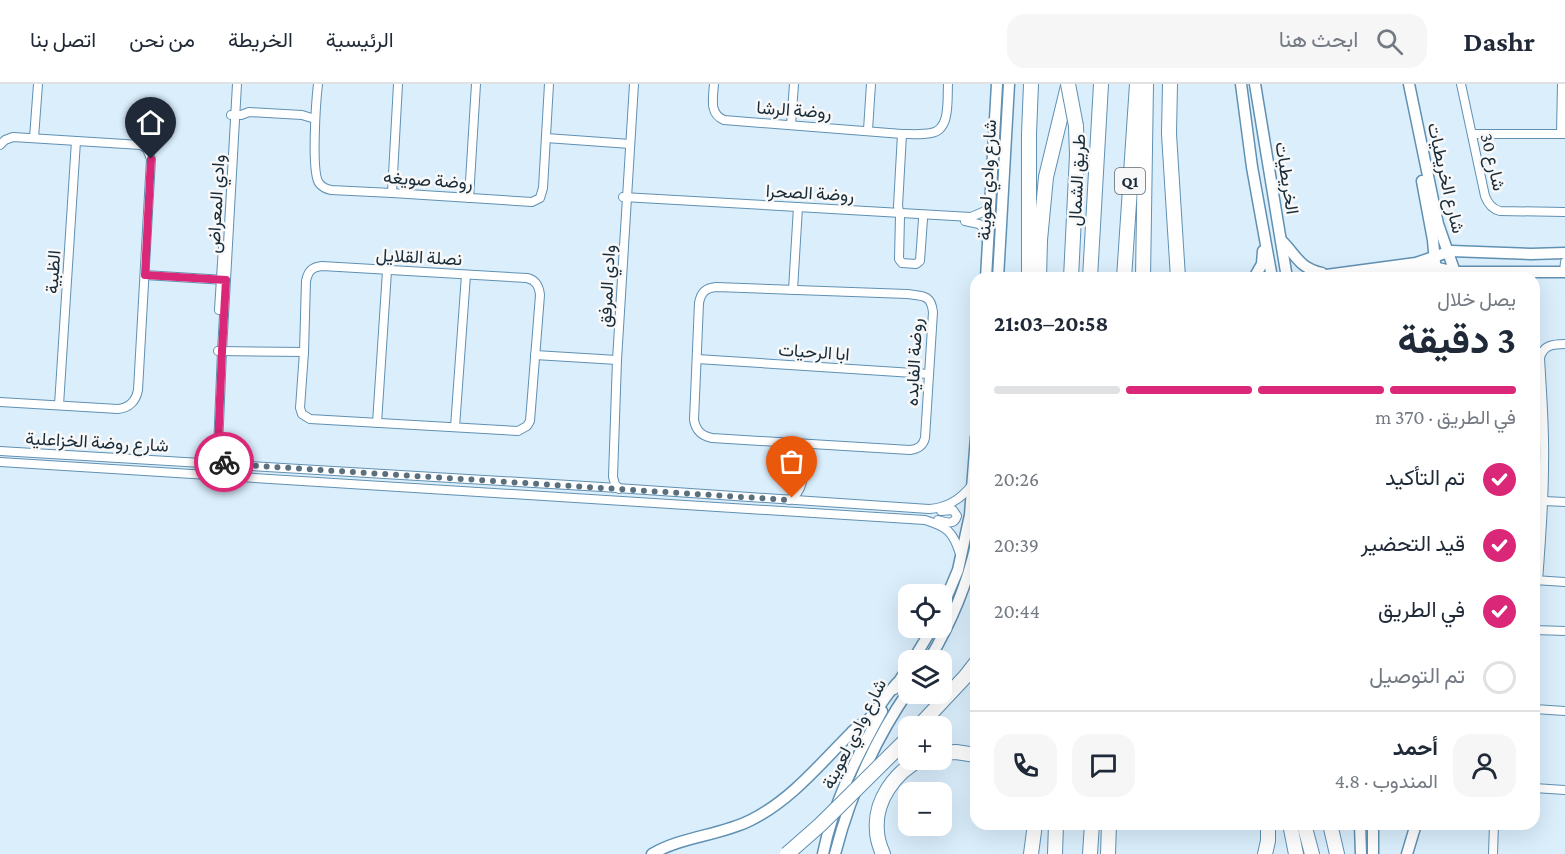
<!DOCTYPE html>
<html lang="ar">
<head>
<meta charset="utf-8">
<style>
  body { margin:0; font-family:"Crimson Pro",Vazirmatn,serif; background:#f6f6f7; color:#1f2937; direction:rtl; height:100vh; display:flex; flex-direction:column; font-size:22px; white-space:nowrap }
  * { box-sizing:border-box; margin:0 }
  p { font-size:20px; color:#747a83 }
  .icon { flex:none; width:33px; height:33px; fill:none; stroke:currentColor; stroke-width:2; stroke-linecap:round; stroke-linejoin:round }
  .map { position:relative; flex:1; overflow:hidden; direction:ltr }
  .panel { position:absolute; left:970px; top:188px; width:570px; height:558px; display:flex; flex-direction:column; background:#fff; border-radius:18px; box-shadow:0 6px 24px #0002; direction:rtl }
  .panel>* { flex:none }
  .fabs { position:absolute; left:898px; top:500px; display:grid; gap:12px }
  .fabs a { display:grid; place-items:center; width:54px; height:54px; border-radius:12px; background:#fff; box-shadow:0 6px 24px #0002; font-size:30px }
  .pin { position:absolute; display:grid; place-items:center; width:51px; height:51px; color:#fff; margin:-62px -26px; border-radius:50% 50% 50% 0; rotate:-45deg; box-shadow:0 0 6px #0007 }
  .pin .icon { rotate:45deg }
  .courier { position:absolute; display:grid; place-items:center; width:60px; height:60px; margin:-30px; border:4px solid #db2777; border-radius:50%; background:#fff; color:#222; box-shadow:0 2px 8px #0007 }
  .headline em { font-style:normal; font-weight:700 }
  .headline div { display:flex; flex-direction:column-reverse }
  .headline { display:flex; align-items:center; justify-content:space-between; height:102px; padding:0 24px }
  h1 { font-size:39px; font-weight:700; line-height:45px }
  .bar { display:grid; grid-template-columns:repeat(4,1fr); gap:9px 6px; align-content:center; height:72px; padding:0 24px }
  .bar i { height:8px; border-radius:4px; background:#e0e1e3 }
  .bar .on { background:#db2777 }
  .bar p { grid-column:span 4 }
  .line { display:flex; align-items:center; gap:15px; padding:0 24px; border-top:2px solid #e0e1e3 }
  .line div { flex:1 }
  .round { display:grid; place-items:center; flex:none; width:63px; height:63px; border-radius:18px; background:#f6f6f7 }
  ol { padding:0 24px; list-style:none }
  li { display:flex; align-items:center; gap:18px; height:66px }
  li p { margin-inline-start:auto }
  li .icon { padding:6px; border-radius:50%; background:#db2777; color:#fff; stroke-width:4 }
  li:last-child { color:#747a83 }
  li i { width:33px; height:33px; border:3px solid #e0e1e3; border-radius:50% }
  header { display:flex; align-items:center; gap:36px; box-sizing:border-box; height:84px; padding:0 30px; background:#fff; border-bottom:2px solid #e0e1e3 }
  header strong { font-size:28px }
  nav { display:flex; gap:33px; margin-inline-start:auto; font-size:21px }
  .search { width:420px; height:54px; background:#f6f6f7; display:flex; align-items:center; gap:15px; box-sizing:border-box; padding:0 21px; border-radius:18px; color:#747a83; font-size:22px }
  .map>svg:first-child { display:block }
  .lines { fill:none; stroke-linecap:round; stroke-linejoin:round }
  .street-casing { stroke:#6090b2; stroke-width:10 }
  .secondary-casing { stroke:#6090b2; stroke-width:13 }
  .highway-casing { stroke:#6090b2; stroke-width:16 }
  .street { stroke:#fff; stroke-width:8 }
  .secondary { stroke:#fff; stroke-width:10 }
  .highway { stroke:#fff; stroke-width:14 }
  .highway-bridge-casing { stroke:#6090b2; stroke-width:16; stroke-linecap:butt }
  .highway-bridge { stroke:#fff; stroke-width:14 }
  .done { stroke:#5b6f7d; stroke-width:6; stroke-dasharray:0 10.8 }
  .route { stroke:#db2777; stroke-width:8 }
  .labels { text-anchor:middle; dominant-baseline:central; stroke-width:5; stroke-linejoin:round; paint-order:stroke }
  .shield { fill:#f8f8f8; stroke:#5a6872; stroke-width:1.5 }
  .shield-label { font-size:16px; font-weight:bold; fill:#172b39 }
  .street-label { font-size:18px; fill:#172b39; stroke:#f8f8f8 }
</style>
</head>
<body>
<header>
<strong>Dashr</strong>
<div class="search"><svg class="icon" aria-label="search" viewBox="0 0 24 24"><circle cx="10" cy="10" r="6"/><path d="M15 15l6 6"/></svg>ابحث هنا</div>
<nav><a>الرئيسية</a><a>الخريطة</a><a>من نحن</a><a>اتصل بنا</a></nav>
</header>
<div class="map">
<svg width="1565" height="770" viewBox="0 0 1565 770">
  <rect width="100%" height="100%" fill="#daeefc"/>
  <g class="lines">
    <defs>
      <g id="street">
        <path d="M318,0C316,17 311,88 319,99C322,103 326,105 331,106L392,109L532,118L540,114L543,104L549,0"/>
        <path d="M714,0C713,14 709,30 724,36L902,50C911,50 921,51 931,49C951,46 947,15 948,0"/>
        <path d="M1461,0L1485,112C1488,120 1492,125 1500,127L1565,128"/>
        <polyline points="231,31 241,31 249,28 302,31 315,35"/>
        <polyline points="791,41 794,0"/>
        <polyline points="868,46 871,0"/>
        <polyline points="902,50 898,122 900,133 899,175 902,179 916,180 920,177 923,135"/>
        <polyline points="1472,50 1565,50"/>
        <polyline points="1561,50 1562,0"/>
        <polyline points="34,54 38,0"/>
        <polyline points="546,54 630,60"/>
        <path d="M0,61L5,56L13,53L141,61L147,65L151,75L138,306C136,317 129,324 118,325L0,318"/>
        <polyline points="392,109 398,0"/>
        <polyline points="623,113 971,133 985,127 990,120"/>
        <polyline points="469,114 476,0"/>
        <polyline points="965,137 979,140 989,149"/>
        <path d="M322,182L527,194C536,196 539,202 540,211L530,337L527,342L518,347L310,335L302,330L300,324L304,268L306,197C308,187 312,183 322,182Z"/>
        <polyline points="1564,188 1565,178"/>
        <polyline points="145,191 225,196"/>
        <path d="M716,203L907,210C922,212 931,210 933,228L925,354C923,362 918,365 910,366L712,354C702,352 696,347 694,336L699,219C701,208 706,204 716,203Z"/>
        <polyline points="793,206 798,123"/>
        <polyline points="219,226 223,163"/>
        <polyline points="218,267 304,268"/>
        <polyline points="535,271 617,276"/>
        <polyline points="697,275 929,290"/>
        <polyline points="59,321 76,57"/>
        <polyline points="377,339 387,187"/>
        <polyline points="455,343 466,191"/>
        <path d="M0,367L602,403L929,425C948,424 961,415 972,401"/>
        <path d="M0,378L925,436C947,443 953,447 960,470"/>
        <polyline points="226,380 220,374 218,364 222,267 237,0"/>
        <polyline points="619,405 615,400 613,393 617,276 634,0"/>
        <path d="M789,416C808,406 803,379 804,360"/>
        <polyline points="1544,417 1565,418"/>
        <path d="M938,436C945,438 954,442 957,432L953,426L941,427"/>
        <polyline points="1534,496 1565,498"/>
        <path d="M1538,497C1541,458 1544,419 1544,381C1545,345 1542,310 1540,274C1543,261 1553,260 1565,260"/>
        <polyline points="1534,546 1565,547"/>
        <polyline points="1534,625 1565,627"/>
        <polyline points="1534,704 1565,706"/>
        <polyline points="1493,770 1494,740"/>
      </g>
      <g id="secondary">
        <polyline points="1241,0 1252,83 1272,194"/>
        <polyline points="1255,0 1287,194"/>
        <polyline points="1409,0 1438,140 1457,194"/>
        <polyline points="1422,97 1433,156 1435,179 1439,194"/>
        <path d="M1282,157C1297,172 1299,184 1322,189"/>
        <polyline points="986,194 997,0"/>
        <polyline points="998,194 1009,0"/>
        <polyline points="1254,194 1262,180 1263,167"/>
        <polyline points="1304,194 1416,179 1451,167 1531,170 1565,169"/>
        <polyline points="1374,194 1433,183 1456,188 1565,188"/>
        <polyline points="942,524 958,486 970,431 976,353"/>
        <polyline points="913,576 933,543"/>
        <path d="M929,576C951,539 967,502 976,460"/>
        <polyline points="894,605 909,582"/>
        <polyline points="1360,740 1361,770"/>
        <polyline points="1373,740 1373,770"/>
        <path d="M652,770C683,752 719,752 751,736C791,716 820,680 851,649C856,643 863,640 869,635C879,624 887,610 897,599"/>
        <path d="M823,770C833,719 857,672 882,627"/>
        <path d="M835,770C850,711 874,657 909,606"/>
        <polyline points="1407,770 1416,740"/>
      </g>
      <g id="highway">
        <polyline points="1170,0 1169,50 1178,194"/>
        <polyline points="1029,194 1029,50 1031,0"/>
        <polyline points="1039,194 1040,156 1046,93 1068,2"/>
        <polyline points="1071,194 1077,71 1076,42"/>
        <polyline points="1090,194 1101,0"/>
        <polyline points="1124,194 1137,0"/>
        <polyline points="1143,194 1146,0"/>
        <polyline points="919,642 965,593 976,579"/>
        <polyline points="942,669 956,668 976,671"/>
        <polyline points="1290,740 1296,770"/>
        <polyline points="1304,740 1312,770"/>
        <polyline points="1330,740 1337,770"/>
        <path d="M883,770C880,763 877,755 877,747C874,717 895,688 921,675"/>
        <polyline points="1031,770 1035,740"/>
        <polyline points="1055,770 1056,740"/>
        <polyline points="1090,770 1092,740"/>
        <polyline points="1108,770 1109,740"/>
        <polyline points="1265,770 1268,757 1268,740"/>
      </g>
    </defs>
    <use href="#street" class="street-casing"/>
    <use href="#secondary" class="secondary-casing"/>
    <use href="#highway" class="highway-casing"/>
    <use href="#street" class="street"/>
    <use href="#secondary" class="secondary"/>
    <use href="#highway" class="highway"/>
    <defs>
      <g id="highway-bridge">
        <polyline points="1068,0 1076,42"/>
        <polyline points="787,770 820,741 909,653"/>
      </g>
    </defs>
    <use href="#highway-bridge" class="highway-bridge-casing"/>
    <use href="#highway-bridge" class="highway-bridge"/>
  </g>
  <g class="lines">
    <polyline class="done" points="224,378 228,380 789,416 792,414"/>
    <polyline class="route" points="151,75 145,191 226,196 222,267 218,363 220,374 224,378"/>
  </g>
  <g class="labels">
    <rect class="shield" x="1115" y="84" width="30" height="26" rx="4.5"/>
    <g class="shield-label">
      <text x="1130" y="97">Q1</text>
    </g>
    <g class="street-label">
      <text transform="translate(794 26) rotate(4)">روضة الرشا</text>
      <text transform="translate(1493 78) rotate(77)">شارع 30</text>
      <text transform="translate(1287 94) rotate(81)">الخريطيات</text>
      <text transform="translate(1446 94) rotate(77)">شارع الخريطيات</text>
      <text transform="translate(428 96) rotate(4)">روضة صويغه</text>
      <text transform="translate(987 96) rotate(-87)">شارع وادي لعوينة</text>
      <text transform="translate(1077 96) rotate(-87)">طريق الشمال</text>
      <text transform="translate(810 109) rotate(3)">روضة الصحرا</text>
      <text transform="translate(216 120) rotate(-87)">وادي المعراض</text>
      <text transform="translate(419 173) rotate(3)">نصلة القلايل</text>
      <text transform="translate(53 188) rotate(-86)">الظبية</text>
      <text transform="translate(607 202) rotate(-87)">وادي المرفق</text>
      <text transform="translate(814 268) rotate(4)">ابا الرحيات</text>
      <text transform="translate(914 278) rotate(-87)">روضة الفايده</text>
      <text transform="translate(97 358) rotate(3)">شارع روضة الخزاعلية</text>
      <text transform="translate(854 650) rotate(-63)">شارع وادي لعوينة</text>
    </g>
  </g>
</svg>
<div class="fabs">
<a><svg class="icon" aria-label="locate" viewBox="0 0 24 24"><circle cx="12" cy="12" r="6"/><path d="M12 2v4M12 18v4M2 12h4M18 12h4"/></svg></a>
<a><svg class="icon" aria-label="layers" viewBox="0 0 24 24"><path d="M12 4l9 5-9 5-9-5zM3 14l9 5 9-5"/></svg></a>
<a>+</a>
<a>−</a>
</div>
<div class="pin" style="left:792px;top:414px;background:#ea580c"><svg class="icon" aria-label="bag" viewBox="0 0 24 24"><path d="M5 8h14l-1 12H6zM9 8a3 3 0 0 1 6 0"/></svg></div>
<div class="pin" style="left:151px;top:75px;background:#1f2937"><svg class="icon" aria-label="home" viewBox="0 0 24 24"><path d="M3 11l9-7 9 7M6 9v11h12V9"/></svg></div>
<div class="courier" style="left:224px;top:378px"><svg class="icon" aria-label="bike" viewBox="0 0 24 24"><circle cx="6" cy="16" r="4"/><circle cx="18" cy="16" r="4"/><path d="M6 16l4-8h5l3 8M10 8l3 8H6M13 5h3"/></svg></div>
<section class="panel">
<div class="headline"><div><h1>3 دقيقة</h1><p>يصل خلال</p></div><em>20:58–21:03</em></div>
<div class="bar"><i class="on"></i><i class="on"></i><i class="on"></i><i></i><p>في الطريق · 370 m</p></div>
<ol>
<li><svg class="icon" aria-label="check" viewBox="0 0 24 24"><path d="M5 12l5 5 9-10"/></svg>تم التأكيد<p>20:26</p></li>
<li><svg class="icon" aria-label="check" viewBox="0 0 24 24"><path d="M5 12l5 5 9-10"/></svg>قيد التحضير<p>20:39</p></li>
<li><svg class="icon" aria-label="check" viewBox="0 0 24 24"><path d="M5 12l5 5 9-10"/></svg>في الطريق<p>20:44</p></li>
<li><i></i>تم التوصيل</li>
</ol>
<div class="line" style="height:108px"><a class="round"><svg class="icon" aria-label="person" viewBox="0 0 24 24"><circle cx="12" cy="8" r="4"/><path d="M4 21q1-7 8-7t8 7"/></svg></a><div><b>أحمد</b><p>المندوب · 4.8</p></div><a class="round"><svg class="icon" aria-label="chat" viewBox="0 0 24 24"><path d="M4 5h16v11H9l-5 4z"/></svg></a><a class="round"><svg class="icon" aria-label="phone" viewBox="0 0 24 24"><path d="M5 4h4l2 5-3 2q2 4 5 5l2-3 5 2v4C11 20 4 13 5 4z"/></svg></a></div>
</section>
</div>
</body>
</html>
